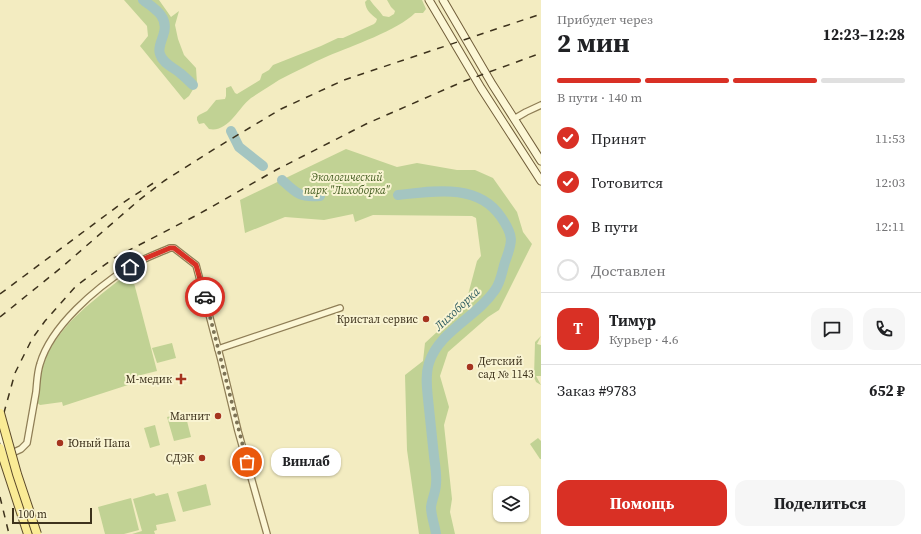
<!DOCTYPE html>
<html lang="ru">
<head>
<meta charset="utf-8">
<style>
  body { margin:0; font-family:"Source Serif 4",serif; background:#f6f6f6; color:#202124; height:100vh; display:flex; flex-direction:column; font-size:15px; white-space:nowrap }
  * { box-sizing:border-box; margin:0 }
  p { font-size:13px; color:#757577 }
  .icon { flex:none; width:22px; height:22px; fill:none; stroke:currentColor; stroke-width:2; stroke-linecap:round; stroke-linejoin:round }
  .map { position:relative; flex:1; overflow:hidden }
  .sheet { display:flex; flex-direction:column; background:#fff; width:380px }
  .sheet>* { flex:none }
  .buttons { position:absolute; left:493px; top:486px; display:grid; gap:8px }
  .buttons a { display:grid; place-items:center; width:36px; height:36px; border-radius:8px; background:#fff; box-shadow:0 1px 3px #0004; font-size:20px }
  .scale { position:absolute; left:12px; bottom:10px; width:80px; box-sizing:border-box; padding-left:4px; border:2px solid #3d321c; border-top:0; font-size:11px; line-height:14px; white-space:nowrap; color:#3d321c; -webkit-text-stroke:3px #f9f4d2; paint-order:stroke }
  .pin { position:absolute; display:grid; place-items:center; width:34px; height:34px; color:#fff; margin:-17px; border:2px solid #fff; border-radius:50%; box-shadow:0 1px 4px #0007 }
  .courier { position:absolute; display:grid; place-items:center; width:40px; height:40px; margin:-20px; border:3px solid #d93025; border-radius:50%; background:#fff; color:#222; box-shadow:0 1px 5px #0007 }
  .bubble { position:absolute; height:28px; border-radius:12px; background:#fff; box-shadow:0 1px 3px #0004; font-size:13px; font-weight:700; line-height:28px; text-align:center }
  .head em { font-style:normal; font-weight:700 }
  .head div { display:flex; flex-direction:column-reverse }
  .head { display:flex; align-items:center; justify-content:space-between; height:68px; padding:0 16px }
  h1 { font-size:26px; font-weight:700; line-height:30px }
  .bar { display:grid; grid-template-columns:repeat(4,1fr); gap:6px 4px; align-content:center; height:48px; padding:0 16px }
  .bar i { height:5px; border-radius:3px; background:#e0e0e0 }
  .bar .active { background:#d93025 }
  .bar p { grid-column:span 4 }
  .line { display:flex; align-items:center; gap:10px; padding:0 16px; border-top:1px solid #e0e0e0 }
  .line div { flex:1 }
  .round { display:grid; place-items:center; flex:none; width:42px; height:42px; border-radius:12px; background:#f6f6f6 }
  ol { padding:0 16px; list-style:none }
  li { display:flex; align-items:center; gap:12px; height:44px }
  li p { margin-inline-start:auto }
  li .icon { padding:4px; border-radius:50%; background:#d93025; color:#fff; stroke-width:4 }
  li:last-child { color:#757577 }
  li i { width:22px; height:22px; border:2px solid #e0e0e0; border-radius:50% }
  .action { display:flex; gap:8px; margin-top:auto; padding:8px 16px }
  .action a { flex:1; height:46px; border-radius:12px; background:#d93025; color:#fff; font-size:16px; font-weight:700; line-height:46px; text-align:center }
  .action a+a { background:#f6f6f6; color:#202124 }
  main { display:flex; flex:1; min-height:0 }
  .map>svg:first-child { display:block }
  .green { fill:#c1d294 }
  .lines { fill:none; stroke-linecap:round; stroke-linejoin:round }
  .river { stroke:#a4c5c1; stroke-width:10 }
  .street-casing { stroke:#8f7e56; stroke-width:8 }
  .secondary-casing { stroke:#715e3a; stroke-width:9 }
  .primary-casing { stroke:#5c4a2b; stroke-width:10 }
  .street { stroke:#fcf7d6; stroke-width:5.5 }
  .secondary { stroke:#fcf7d6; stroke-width:7 }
  .primary { stroke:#faeb95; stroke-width:8 }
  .rail { stroke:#3d321c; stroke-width:1.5; stroke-dasharray:7 7; stroke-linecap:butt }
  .primary-bridge-casing { stroke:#5c4a2b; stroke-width:10; stroke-linecap:butt }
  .primary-bridge { stroke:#faeb95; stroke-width:8 }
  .done { stroke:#7d7356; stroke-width:4; stroke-dasharray:0 7.2 }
  .route { stroke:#d93025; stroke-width:5 }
  .poi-dot { fill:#a5341f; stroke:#f9f4d2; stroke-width:1.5 }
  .labels { text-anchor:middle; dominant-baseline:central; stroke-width:4; stroke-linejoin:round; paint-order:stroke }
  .park-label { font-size:11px; font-style:italic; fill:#435c21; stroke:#f9f4d2 }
  .poi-label { font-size:11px; fill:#3d321c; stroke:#f9f4d2; text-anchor:end }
  .water-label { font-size:12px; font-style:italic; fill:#2a595e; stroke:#f9f4d2 }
</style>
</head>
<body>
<main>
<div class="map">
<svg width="541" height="534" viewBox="0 0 541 534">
  <rect width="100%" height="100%" fill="#f3ecc1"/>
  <g class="green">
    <polygon points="124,0 159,0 171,17 179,11 175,25 178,39 184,55 196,68 197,83 189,96 184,100 140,46 148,36 147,26"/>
    <path d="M367,0H370C374,6 379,10 383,16L389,17L394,14L395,11L391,7L387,0H422L426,9L423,13H415C398,30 352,46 328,56C312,63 295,72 279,80C270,86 260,92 251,98C238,108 228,133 209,129L204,123L199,124L197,120V117L199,115L207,111L216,100L225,99L226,96V88L231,86L235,93L237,94L260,80L262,74L269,70L273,65L321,46L338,38H343L374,24L376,22L377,19C371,14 366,11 365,2Z"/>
    <polygon points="346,149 397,167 417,163 457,170 475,170 493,178 517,212 523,232 532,244 499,310 488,317 448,352 440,376 449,407 444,425 452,499 450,512 455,534 419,534 407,450 405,375 423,361 425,343 465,306 477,261 481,256 476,218 472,216 373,215 355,222 353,214 324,220 285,217 245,233 240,200"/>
    <path d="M127,274L134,283L157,371L129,378L131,384L63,406L62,402L40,405L36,402C39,389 40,375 44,363C58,324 97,298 127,274Z"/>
    <polygon points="541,336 537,344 541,345 541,376 536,376 541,385 536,382 534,377 535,342"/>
    <polygon points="172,343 176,358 157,363 152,348"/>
    <polygon points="185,413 191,437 174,441 167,417"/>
    <polygon points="155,425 160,445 150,448 144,428"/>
    <polygon points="538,438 541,441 541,459 540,459 530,444"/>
    <polygon points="206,484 211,505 183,512 177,492"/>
    <polygon points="154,493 156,496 168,493 176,521 156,525 157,530 154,531 155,534 132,534 142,531 133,499"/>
    <polygon points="131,498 139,530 124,534 105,534 98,507"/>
  </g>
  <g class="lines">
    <g class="river">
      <path d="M143,0C156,9 170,18 163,36C161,42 158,49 160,54C163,64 173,67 180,73C185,77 189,81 193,85"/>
      <polyline points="231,131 239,147 263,166"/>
      <path d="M282,180C296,193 300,198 320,196"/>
      <path d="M398,195C434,191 478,183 501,217C514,236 513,241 505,262C502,271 501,282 495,290C477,317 439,331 429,363C425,375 427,388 428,399C430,418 432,437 434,456C435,465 437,475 436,484C436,491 432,499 431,507C431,516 435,526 436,534"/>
    </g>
    <defs>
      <g id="street">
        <polyline points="514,119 526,112 541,105"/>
        <polyline points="218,349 340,308"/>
        <path d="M8,455L21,449L27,443C30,426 33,409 36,392C37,383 37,373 40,364C51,326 96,288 129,267C142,259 156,254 170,248H174L196,265L221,360L238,431L267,534"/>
      </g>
      <g id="secondary">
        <polyline points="429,0 481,88 541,181"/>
        <polyline points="443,0 492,84 541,161"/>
        <polyline points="0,430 13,473"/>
      </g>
      <polyline id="primary" points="0,448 28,534"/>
    </defs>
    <use href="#street" class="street-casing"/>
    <use href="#secondary" class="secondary-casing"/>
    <use href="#primary" class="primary-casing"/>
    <use href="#street" class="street"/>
    <use href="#secondary" class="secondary"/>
    <use href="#primary" class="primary"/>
    <g class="rail">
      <polyline points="0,294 118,206 155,182"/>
      <polyline points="0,317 62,267 138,201 164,181 216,148 281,109 344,80 541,14"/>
      <polyline points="0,427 15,373 32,339 45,321 76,286 114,258 199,214 276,170 366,124 462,82 541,53"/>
      <polyline points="0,497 9,534"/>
    </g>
    <defs>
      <polyline id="primary-bridge" points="0,413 17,474 37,534"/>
    </defs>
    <use href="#primary-bridge" class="primary-bridge-casing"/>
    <use href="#primary-bridge" class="primary-bridge"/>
  </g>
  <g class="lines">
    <polyline class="done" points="205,297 247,462"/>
    <polyline class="route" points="130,267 146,258 170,248 174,248 196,265 205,297"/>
  </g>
  <g class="poi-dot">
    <circle cx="426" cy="319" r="4"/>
    <circle cx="470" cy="367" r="4"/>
    <path d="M179 373h4v4h4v4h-4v4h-4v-4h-4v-4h4z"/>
    <circle cx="218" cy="416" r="4"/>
    <circle cx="60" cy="443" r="4"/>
    <circle cx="202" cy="458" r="4"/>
  </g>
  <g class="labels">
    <g class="park-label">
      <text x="347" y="177">Экологический<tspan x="347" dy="13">парк "Лихоборка"</tspan></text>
    </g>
    <g class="poi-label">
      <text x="418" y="319">Кристал сервис</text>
      <text x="478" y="361" text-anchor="start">Детский<tspan x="478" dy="13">сад № 1143</tspan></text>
      <text x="172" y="379">М-медик</text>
      <text x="210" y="416">Магнит</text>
      <text x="68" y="443" text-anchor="start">Юный Папа</text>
      <text x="194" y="458">СДЭК</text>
    </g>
    <g class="water-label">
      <text transform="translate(457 309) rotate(-43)">Лихоборка</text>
    </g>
  </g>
</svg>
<div class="buttons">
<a><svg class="icon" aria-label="layers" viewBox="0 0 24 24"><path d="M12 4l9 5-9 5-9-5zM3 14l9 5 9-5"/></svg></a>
</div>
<div class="scale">100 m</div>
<div class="pin" style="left:247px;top:462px;background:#ea580c"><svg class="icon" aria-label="bag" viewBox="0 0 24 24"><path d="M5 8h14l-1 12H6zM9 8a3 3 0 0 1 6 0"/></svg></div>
<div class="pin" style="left:130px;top:267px;background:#1f2937"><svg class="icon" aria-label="home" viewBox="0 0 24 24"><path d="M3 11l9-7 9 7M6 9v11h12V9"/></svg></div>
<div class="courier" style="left:205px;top:297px"><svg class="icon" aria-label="car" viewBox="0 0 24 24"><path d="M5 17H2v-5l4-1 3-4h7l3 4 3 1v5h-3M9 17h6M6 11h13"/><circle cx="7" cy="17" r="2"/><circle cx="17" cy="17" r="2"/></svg></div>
<div class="bubble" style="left:271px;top:448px;width:70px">Винлаб</div>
</div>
<section class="sheet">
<div class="head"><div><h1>2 мин</h1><p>Прибудет через</p></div><em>12:23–12:28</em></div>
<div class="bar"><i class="active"></i><i class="active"></i><i class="active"></i><i></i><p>В пути · 140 m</p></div>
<ol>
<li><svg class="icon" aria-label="check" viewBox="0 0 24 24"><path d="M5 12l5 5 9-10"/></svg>Принят<p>11:53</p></li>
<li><svg class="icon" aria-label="check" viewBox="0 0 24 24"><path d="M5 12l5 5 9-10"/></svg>Готовится<p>12:03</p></li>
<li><svg class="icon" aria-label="check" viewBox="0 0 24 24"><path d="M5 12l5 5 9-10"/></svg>В пути<p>12:11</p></li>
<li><i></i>Доставлен</li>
</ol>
<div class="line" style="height:72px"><b class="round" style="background:#d93025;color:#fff">Т</b><div><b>Тимур</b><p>Курьер · 4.6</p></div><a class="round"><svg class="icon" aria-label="chat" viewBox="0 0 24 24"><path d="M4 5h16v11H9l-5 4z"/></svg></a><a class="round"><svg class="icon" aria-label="phone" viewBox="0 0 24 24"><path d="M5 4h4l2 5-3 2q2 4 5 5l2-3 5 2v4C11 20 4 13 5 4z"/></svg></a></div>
<div class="line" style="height:52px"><div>Заказ #9783</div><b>652 ₽</b></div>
<div class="action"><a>Помощь</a><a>Поделиться</a></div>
</section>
</main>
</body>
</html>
